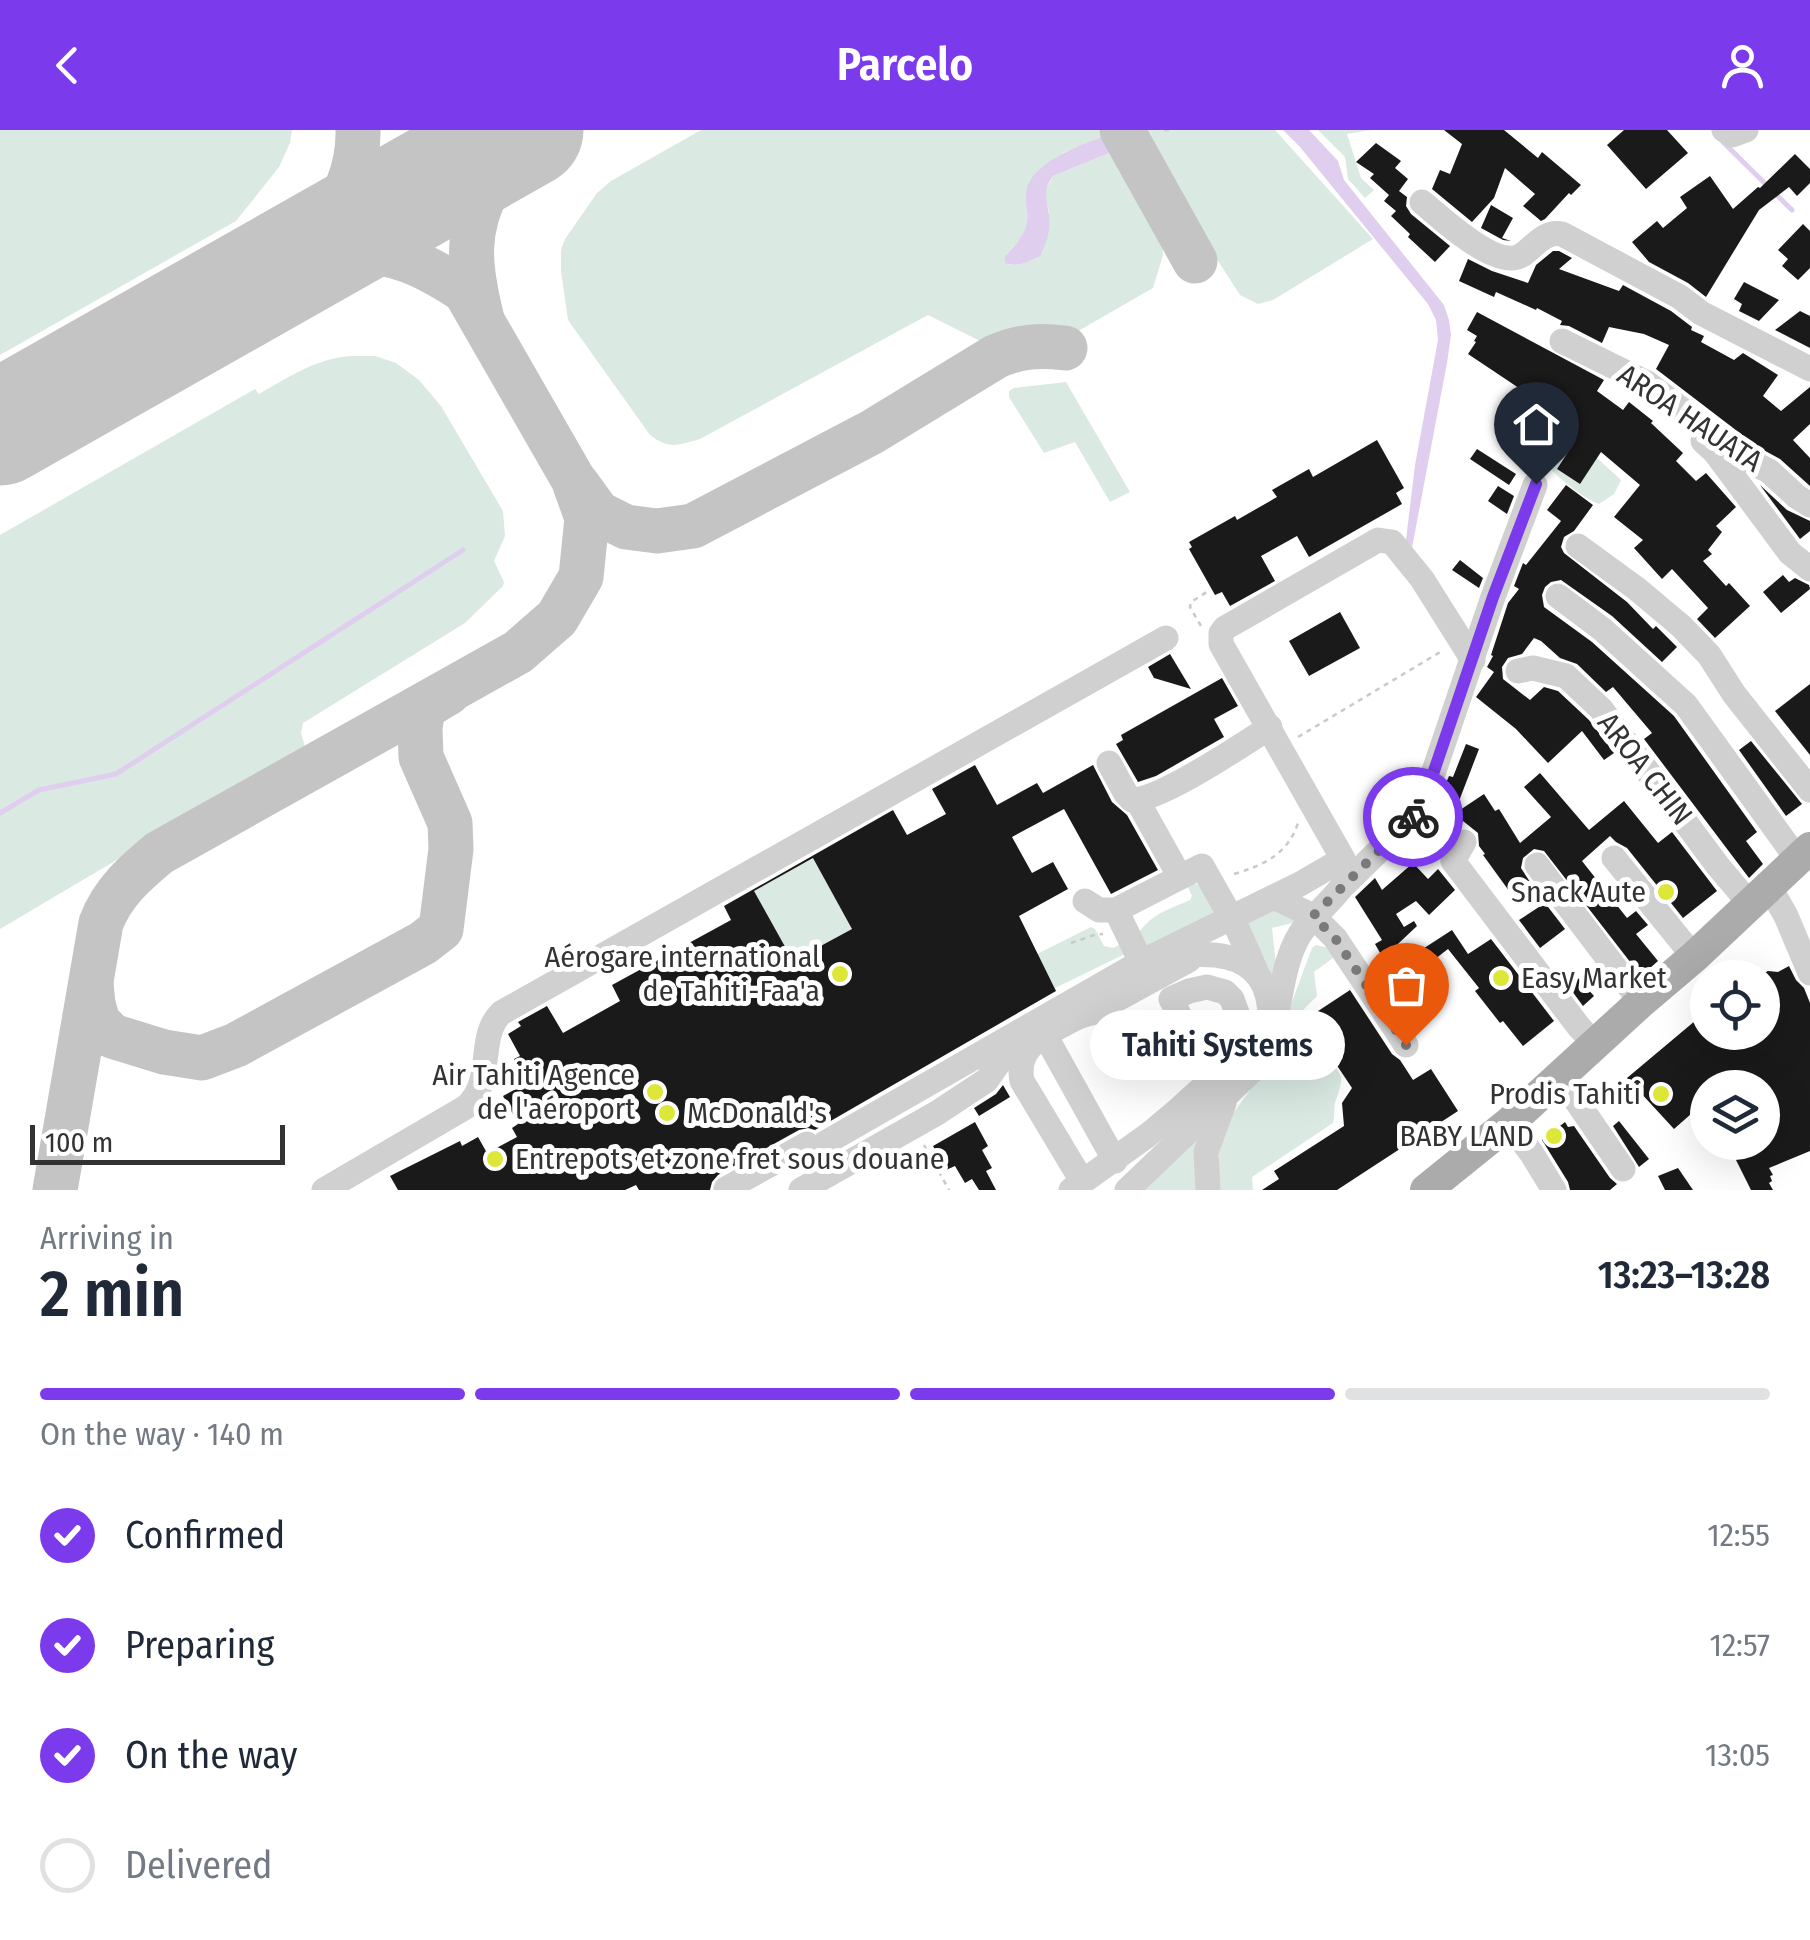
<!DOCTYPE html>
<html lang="en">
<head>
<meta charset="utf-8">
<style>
  body { margin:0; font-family:"Fira Sans Condensed",sans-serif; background:#f6f6f7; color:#1f2937; height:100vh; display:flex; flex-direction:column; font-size:38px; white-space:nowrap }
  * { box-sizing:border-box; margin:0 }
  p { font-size:32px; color:#747a83 }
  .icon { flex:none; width:55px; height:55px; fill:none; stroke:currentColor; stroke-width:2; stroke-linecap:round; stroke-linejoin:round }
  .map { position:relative; height:1060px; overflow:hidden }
  .drawer { display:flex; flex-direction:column; background:#fff; flex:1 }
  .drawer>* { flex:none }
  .fabs { position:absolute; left:1690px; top:830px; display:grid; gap:20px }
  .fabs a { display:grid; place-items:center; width:90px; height:90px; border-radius:50%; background:#fff; box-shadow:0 10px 40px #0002; font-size:50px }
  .scale { position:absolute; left:30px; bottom:25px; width:255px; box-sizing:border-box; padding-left:10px; border:5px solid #333; border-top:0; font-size:28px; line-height:35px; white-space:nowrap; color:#333; -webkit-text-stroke:8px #fff; paint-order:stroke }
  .pin { position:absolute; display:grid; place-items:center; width:85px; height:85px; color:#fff; margin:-102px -42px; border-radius:50% 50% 50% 0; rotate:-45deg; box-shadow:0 0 10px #0007 }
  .pin .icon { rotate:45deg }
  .courier { position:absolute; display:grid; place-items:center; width:100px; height:100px; margin:-50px; border:8px solid #7c3aed; border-radius:50%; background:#fff; color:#222; box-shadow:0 2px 12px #0007 }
  .bubble { position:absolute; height:70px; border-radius:35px; background:#fff; box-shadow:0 10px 40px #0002; font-size:32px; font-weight:600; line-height:70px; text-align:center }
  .head em { font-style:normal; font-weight:600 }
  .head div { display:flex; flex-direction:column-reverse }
  .head { display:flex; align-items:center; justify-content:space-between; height:170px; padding:0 40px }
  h1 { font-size:65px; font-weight:600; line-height:75px }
  .bar { display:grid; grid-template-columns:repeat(4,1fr); gap:15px 10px; align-content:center; height:120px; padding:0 40px }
  .bar i { height:12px; border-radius:8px; background:#e0e1e3 }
  .bar .current { background:#7c3aed }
  .bar p { grid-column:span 4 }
  ol { padding:0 40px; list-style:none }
  li { display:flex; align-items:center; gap:30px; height:110px }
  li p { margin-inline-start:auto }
  li .icon { padding:10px; border-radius:50%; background:#7c3aed; color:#fff; stroke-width:4 }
  li:last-child { color:#747a83 }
  li i { width:55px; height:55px; border:5px solid #e0e1e3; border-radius:50% }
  header { display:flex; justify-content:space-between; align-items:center; height:130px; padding:0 40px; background:#7c3aed; color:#fff; font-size:45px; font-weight:600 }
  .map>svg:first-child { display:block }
  .green { fill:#daeae3 }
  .water { fill:#dfceee }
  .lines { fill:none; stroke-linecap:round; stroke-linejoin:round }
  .stream { stroke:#dfceee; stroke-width:5 }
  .taxiway { stroke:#c4c4c4; stroke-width:45 }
  .runway { stroke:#c4c4c4; stroke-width:115 }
  .building { fill:#1a1a1a; fill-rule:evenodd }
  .path { stroke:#cacaca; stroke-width:2.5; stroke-dasharray:5 5; stroke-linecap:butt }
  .minor { stroke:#d0d0d0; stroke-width:25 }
  .major { stroke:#ababab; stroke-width:32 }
  .done { stroke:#7a7a7a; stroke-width:10; stroke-dasharray:0 18 }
  .route { stroke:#7c3aed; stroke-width:12 }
  .poi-dot { fill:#dde737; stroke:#fff; stroke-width:4 }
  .labels { text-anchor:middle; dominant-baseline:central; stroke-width:10; stroke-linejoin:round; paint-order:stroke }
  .street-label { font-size:30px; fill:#333; stroke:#fff }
  .poi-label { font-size:30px; fill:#333; stroke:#fff; text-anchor:end }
</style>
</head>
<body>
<header><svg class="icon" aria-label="back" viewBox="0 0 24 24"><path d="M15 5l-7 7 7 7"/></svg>Parcelo<svg class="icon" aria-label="person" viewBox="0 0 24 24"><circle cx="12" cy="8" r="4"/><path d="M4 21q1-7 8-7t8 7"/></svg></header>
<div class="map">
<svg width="1810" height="1060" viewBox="0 0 1810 1060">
  <rect width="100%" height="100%" fill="#fff"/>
  <g class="green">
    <polygon points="0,0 292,0 290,13 279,37 236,91 0,225"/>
    <path d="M701,0H1103L1106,6L1063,23L1028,83L1027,98L1023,106L1005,126L1010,135L1032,130L1049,82L1044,63L1053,46L1114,21L1158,99L1162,111L1163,125L1153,158L1073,204L1031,203L980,211L928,185L700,309C677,315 670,320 650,305L568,190L561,141V120L565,109L597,63L611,51Z"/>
    <polygon points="1146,0 1275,0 1373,109 1273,170 1258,174 1240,165 1211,120"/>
    <polygon points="1318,0 1371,0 1347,4 1361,48 1374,60 1365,68 1348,49 1345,27"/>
    <path d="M350,226H375L396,233L419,250L441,276L503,381L505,406L494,431L504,452L503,456L465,493L303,593L301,603L305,617L301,621L0,799V405L255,259L259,264C289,247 315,229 350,226Z"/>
    <polygon points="1066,252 1130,362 1110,372 1075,312 1044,323 1009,267 1009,261 1014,258"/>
    <path d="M1566,296L1597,328L1621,350L1614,364L1599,374C1580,367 1541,337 1538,316C1536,310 1539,306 1542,300Z"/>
    <polygon points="823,723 852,799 790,833 783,813 764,778 743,766"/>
    <path d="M1192,752L1201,756L1217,784L1151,822L1139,803C1151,784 1170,779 1190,770L1192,766L1187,755Z"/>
    <polygon points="1271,779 1301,791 1272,798 1277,844 1270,849 1248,797 1249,792"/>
    <polygon points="1091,797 1095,799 1104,816 1113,818 1121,814 1127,823 1055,858 1037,824"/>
    <path d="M1316,815L1328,818L1333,828L1314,842L1317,866L1301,882L1341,946C1342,956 1338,963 1335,973C1334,980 1335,986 1333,993L1252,1047L1253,1060H1218L1219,1022L1229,989L1269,934L1312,818Z"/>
    <polygon points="1205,1002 1204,1060 1140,1060"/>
  </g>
  <g class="water">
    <polygon points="1283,0 1309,0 1338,31 1344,50 1444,175 1449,190 1451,205 1447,233 1411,423 1405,418 1415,335 1438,210 1436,190 1428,174 1300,17"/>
    <path d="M1106,6L1114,21L1053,46C1042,61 1047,69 1049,85C1051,100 1047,112 1040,126C1030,131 1016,138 1005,133V126C1019,111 1030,101 1027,79C1026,72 1025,62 1028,55C1038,30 1082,14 1106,6Z"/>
  </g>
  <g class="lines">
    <g class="stream">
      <polyline points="1723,12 1792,80"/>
      <polyline points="0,683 39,660 116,644 463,420"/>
    </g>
    <g class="taxiway">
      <polyline points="436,0 474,3 493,0"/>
      <polyline points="1122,0 1195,131"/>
      <path d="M309,123C334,81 359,53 358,0"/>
      <path d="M481,185C469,136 465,100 490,54C494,45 499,34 506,26C514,16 526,8 536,0"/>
      <polyline points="0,285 16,289"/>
      <path d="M577,354L598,383L626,397L657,401L693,396L872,302L995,227C1019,216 1039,215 1065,218"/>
      <polyline points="91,854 93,874 98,892 112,906 164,922 202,928 236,915 423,813 441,799 451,719 450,693 421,627 420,598 423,578 448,563"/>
      <path d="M55,1060L101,793C113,762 134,744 159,723L518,522L557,488L581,447L587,388L573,349L465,161C437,143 407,125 372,122C351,121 329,123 309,123"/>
    </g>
    <polyline class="runway" points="0,298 526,0"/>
  </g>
  <g class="building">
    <polygon points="1444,0 1504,0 1538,28 1542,22 1581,55 1571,65 1569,63 1545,89 1541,91 1523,76 1535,64 1505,38 1494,68 1472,92 1432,59 1440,40 1450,44 1462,14"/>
    <polygon points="1624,0 1667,0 1688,23 1646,59 1607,15"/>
    <polygon points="1376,13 1401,31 1395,38 1408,49 1399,61 1407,67 1406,76 1411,84 1450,116 1435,132 1408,107 1410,104 1391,86 1396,81 1384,71 1389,65 1370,48 1374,44 1356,32"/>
    <polygon points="1795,24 1810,39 1810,53 1797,66 1789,57 1759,80 1706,167 1688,153 1649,132 1632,112 1657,91 1663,98 1687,78 1680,67 1710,46 1733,79 1758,57 1760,58"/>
    <polygon points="1491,75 1513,88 1502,108 1511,111 1503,110 1481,98"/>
    <polygon points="1803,94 1810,101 1810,138 1798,150 1782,136 1788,129 1778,120"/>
    <polygon points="1553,121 1559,121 1572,128 1559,139 1619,161 1623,155 1671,181 1692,197 1691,200 1704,206 1701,212 1734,230 1743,223 1778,245 1763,266 1781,281 1810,257 1810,294 1793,310 1810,328 1810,356 1780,329 1758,317 1656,239 1669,215 1644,204 1609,197 1602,213 1569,196 1560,195 1562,191 1537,178 1536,180 1496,162 1494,167 1459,151 1468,129 1492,141 1528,153 1536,135"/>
    <polygon points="1744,152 1779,170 1759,191 1739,181 1742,174 1734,169"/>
    <polygon points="1800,181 1810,186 1810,218 1775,200"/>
    <polygon points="1477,182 1604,250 1597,261 1623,280 1629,272 1653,291 1651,293 1683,323 1676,331 1696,351 1706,343 1736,377 1716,396 1722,402 1708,420 1712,424 1703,431 1726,456 1729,453 1750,476 1715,508 1697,489 1708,478 1672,439 1662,449 1634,418 1643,410 1614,387 1640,355 1601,322 1580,354 1557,339 1572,316 1565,310 1576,296 1468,224 1476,212 1474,211 1477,206 1467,200"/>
    <polygon points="1377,310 1404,358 1396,363 1402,374 1309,427 1297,406 1261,426 1275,451 1230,476 1222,462 1215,465 1189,419 1192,417 1189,412 1235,386 1237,390 1277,367 1272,360 1309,339 1313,347"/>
    <polygon points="1477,319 1516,344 1509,355 1470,329"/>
    <polygon points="1566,355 1593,375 1574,401 1564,407 1561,417 1564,423 1627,472 1653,499 1656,496 1677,517 1662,532 1612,486 1561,450 1551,452 1545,457 1542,465 1544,477 1592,512 1674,586 1757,702 1746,711 1763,734 1749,748 1644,609 1652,603 1613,557 1606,562 1577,534 1560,528 1541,511 1534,508 1522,524 1508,528 1502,537 1503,549 1530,570 1544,557 1558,561 1589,590 1614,623 1604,630 1582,601 1548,633 1516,599 1476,567 1494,542 1487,537 1493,526 1491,525 1508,473 1519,459 1514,456 1523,433 1526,435 1561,391 1547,380"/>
    <polygon points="1760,355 1787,380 1810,391 1810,401 1800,409"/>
    <polygon points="1498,356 1514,366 1507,384 1488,371"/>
    <polygon points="1460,430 1483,448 1479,458 1452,440"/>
    <polygon points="1783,445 1789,452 1795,448 1809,455 1810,459 1781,483 1763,462"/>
    <polygon points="1340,482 1360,518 1309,546 1289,511"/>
    <polygon points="1170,524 1191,559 1154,548 1148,537"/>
    <polygon points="1222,548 1238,576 1214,589 1224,607 1156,646 1138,652 1116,614 1123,610 1121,605"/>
    <polygon points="1810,554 1810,625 1775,581"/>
    <polygon points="1751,611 1802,674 1786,686 1739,620"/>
    <polygon points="1466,614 1479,619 1454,684 1484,664 1495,681 1499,679 1520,713 1551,687 1524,657 1540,643 1589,700 1624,671 1658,713 1672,702 1717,761 1683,788 1627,718 1616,712 1610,706 1582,731 1627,788 1636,781 1648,795 1636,804 1658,831 1641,846 1544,721 1534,719 1523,728 1521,738 1530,752 1512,765 1483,725 1485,724 1479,716 1478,703 1463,691 1460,697 1450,704 1439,722 1420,704 1428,694 1449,646 1453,647"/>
    <path d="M975,635L997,675L1037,653L1043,663L1093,635L1112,672L1127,685L1158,740L1111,764L1064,679L1012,707L1032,743L1053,732L1068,759L1019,786L1056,861L815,1000L808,998L799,1000L718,1045L712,1052L710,1060H639L636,1055L625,1060H398L390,1046L460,1011L462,1016L478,1007L487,1023L517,1007L512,998L518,994L503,966L527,953L514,929L520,926L508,904L521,896L518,892L547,876L563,903L620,871L612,855L731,790L724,776L893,680L907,705L946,684L932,659ZM813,728L852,799L793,831L754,761Z"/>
    <polygon points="1413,733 1428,749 1438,739 1455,760 1429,785 1416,771 1396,784 1404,797 1414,791 1417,796 1383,828 1375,814 1382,810 1355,767 1375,748 1382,760"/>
    <polygon points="1545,773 1565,799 1540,818 1519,790"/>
    <polygon points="1452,800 1468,824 1491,809 1554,891 1523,916 1503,891 1500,893 1475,861 1479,858 1448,819 1408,850 1398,835"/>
    <polygon points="1789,836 1796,850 1804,858 1810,873 1810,1021 1769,1038 1773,1045 1770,1046 1772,1051 1769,1053 1773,1060 1751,1060 1733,1024 1756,1012 1762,1012 1762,958 1708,958 1708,969 1674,999 1627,948 1708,880 1708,902 1762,902 1762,844 1768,841 1778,842"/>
    <polygon points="1578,848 1594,866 1583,876 1569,857"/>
    <polygon points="1350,860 1392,924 1400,930 1413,950 1431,939 1458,981 1337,1060 1262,1060 1279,1049 1274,1041 1344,996 1342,973 1352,958 1306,889"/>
    <polygon points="1003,955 1010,967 979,986 974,978 996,964"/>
    <polygon points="1619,991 1649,1029 1639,1037 1613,996"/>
    <polygon points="975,992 988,1016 982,1020 992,1038 986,1041 996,1060 979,1060 972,1049 965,1053 955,1036 946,1040 933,1016"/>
    <polygon points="1565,992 1568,997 1574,996 1610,1048 1617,1054 1610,1060 1570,1060 1568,1052 1542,1010"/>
    <polygon points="1678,1038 1693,1060 1665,1060 1658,1046"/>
  </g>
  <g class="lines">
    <g class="path">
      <polyline points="1164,0 1169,0"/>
      <polyline points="1201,496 1190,477 1191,472 1210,460"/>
      <polyline points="1298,607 1442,521"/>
      <path d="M1234,744C1264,735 1288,724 1298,693"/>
      <polyline points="1071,813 1094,805 1103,804"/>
      <polyline points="924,1015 949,1060"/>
    </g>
    <g class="minor">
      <polyline points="1724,0 1732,5 1746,0"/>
      <path d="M1422,72C1441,88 1497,141 1522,125C1536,115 1544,101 1562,104L1680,167L1701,183L1810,239"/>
      <polyline points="1562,211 1647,253 1749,331 1769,341 1796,366 1810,375"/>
      <polyline points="1703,311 1715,322 1790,423 1810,439"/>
      <polyline points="1578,416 1637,459 1681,496 1709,525 1734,564 1810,660"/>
      <polyline points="1558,466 1602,499 1686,575 1798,730"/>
      <polyline points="1518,541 1533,538 1566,546 1601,579 1718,736 1750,774"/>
      <path d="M1109,633L1126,664L1132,670C1161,670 1242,615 1270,597"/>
      <polyline points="1137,670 1180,747"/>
      <polyline points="1464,712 1453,731 1579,897 1595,914"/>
      <polyline points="1614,728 1694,827"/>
      <polyline points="1537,735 1641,872"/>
      <polyline points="1344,755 1413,687 1434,641 1493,467 1535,355"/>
      <polyline points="1769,756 1786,786 1810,843"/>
      <polyline points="1274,767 1313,786 1335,808 1406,915"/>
      <polyline points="1085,771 1099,780 1116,780 1202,736 1237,798 1256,841"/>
      <polyline points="1116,780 1141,832 1300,754 1343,729"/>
      <polyline points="1045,905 1115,1031"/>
      <polyline points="1560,947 1623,1039"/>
      <polyline points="1509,993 1532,1024 1554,1060"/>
      <path d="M825,1013L1141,832C1198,821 1273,810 1270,894"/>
      <path d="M1082,1051L1022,951C1016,921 1038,908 1061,896C1072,890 1080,885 1092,883L1189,830"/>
      <polyline points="726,1059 807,1014"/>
      <path d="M324,1060L466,977C496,950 476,908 501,883L1166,508"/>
      <polyline points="801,1060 937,983 987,950 998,934 999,921 1015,905"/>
      <polyline points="1071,1060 1148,1005 1178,980 1212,949 1225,929 1237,903 1237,883 1232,869 1225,862 1207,857 1189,861 1171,869 1212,949"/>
      <path d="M1127,1060L1256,937C1284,895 1276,843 1300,804C1309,789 1341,763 1345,751C1348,743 1345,736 1343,729L1221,514V503L1225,498L1378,410L1392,412L1422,449L1473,530"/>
      <polyline points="1208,1060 1206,1022 1224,973"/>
    </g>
    <polyline class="major" points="1426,1060 1509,993 1641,872 1694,827 1810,718"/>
  </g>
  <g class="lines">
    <polyline class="done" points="1406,915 1335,808 1313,786 1413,687"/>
    <polyline class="route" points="1413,687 1434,641 1493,467 1536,354"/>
  </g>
  <g class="poi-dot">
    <circle cx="1666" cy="762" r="10"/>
    <circle cx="840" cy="844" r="10"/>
    <circle cx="1501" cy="848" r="10"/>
    <circle cx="655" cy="962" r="10"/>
    <circle cx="1661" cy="964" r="10"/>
    <circle cx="667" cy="983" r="10"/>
    <circle cx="1554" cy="1006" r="10"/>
    <circle cx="495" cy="1029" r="10"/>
  </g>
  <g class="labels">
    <g class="street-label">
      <text transform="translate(1690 288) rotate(34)">AROA HAUATA</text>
      <text transform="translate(1645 639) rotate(52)">AROA CHIN</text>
    </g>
    <g class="poi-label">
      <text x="1646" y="762">Snack Aute</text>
      <text x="820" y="827">Aérogare international<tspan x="820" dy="34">de Tahiti-Faa'a</tspan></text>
      <text x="1521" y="848" text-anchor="start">Easy Market</text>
      <text x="635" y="945">Air Tahiti Agence<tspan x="635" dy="34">de l'aéroport</tspan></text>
      <text x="1641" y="964">Prodis Tahiti</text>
      <text x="687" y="983" text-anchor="start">McDonald's</text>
      <text x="1534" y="1006">BABY LAND</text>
      <text x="515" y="1029" text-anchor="start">Entrepots et zone fret sous douane</text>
    </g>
  </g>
</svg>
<div class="fabs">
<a><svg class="icon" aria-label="locate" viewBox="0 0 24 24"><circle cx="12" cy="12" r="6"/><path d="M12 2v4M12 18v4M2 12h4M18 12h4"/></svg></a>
<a><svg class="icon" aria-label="layers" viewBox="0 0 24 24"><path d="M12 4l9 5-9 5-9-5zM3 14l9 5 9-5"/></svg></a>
</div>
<div class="scale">100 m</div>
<div class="pin" style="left:1406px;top:915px;background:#ea580c"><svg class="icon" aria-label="bag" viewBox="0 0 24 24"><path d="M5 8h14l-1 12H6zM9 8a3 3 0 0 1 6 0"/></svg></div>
<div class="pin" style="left:1536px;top:354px;background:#1f2937"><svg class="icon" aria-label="home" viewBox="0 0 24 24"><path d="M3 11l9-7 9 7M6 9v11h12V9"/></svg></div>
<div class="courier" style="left:1413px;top:687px"><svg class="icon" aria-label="bike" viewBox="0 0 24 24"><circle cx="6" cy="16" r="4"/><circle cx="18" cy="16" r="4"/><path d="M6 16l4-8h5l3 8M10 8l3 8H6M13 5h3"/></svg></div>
<div class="bubble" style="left:1090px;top:880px;width:255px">Tahiti Systems</div>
</div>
<section class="drawer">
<div class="head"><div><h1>2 min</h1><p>Arriving in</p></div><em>13:23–13:28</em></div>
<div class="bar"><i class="current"></i><i class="current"></i><i class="current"></i><i></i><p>On the way · 140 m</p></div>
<ol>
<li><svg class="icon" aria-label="check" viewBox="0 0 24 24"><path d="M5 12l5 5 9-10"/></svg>Confirmed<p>12:55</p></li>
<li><svg class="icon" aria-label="check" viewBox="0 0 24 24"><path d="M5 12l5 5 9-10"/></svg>Preparing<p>12:57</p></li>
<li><svg class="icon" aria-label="check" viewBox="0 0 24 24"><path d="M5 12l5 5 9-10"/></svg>On the way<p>13:05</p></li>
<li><i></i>Delivered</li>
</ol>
</section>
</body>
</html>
